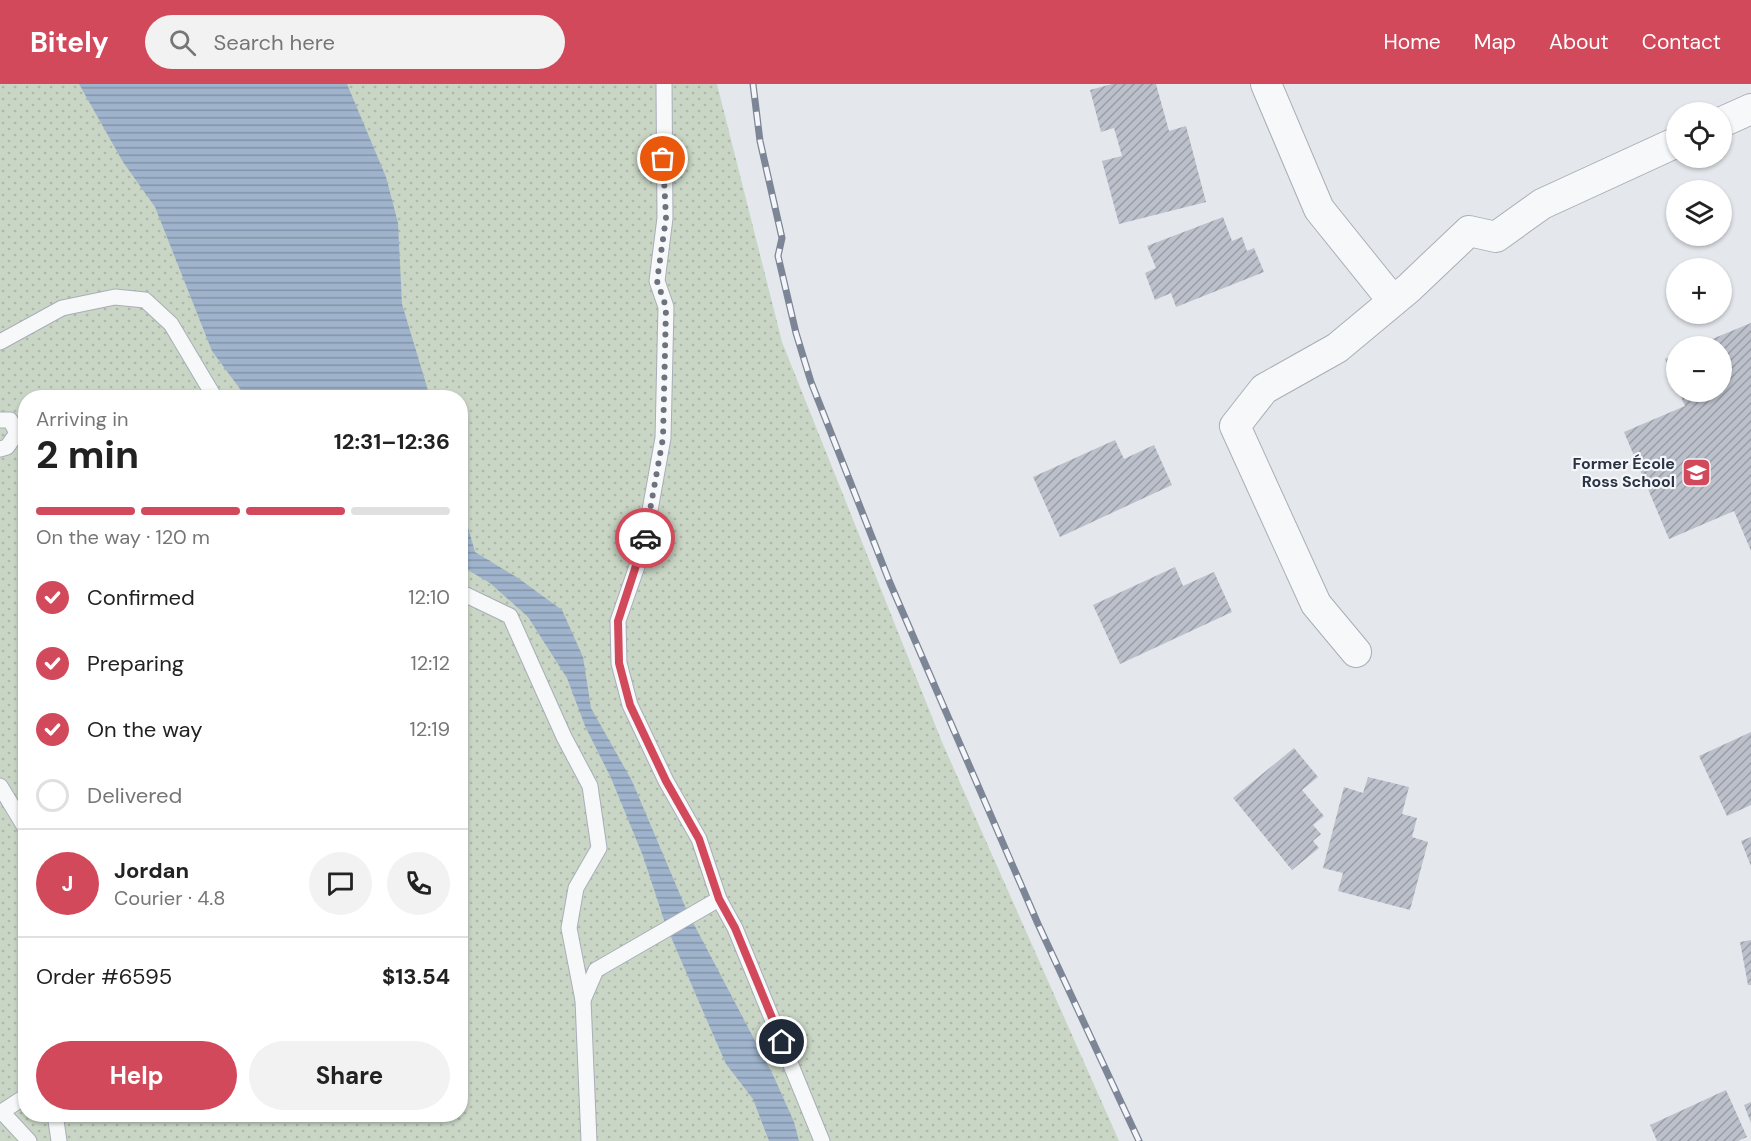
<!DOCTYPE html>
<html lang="en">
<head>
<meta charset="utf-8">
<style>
  body { margin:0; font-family:"DM Sans",sans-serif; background:#f2f2f2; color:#222; height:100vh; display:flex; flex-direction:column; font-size:22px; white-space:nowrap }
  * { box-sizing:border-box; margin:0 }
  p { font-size:20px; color:#767676 }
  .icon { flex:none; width:33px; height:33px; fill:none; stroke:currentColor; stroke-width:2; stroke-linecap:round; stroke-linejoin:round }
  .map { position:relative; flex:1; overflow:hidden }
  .details { position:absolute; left:18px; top:306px; width:450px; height:732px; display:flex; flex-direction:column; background:#fff; border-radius:24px; box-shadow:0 2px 4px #0004 }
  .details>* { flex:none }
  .fabs { position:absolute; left:1666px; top:18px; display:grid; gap:12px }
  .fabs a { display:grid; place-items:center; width:66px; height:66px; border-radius:50%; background:#fff; box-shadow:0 2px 4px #0004; font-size:30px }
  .pin { position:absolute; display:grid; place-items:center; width:51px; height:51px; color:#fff; margin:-26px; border:3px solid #fff; border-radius:50%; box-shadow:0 2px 6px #0007 }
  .courier { position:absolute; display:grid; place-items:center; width:60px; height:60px; margin:-30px; border:4px solid #d1495b; border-radius:50%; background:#fff; color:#222; box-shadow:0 2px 8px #0007 }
  .summary em { font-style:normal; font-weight:700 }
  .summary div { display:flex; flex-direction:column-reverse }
  .summary { display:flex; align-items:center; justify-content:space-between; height:102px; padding:0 18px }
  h1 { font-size:39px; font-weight:700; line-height:45px }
  .bar { display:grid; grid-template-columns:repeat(4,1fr); gap:9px 6px; align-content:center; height:72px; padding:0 18px }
  .bar i { height:8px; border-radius:4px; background:#e0e0e0 }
  .bar .selected { background:#d1495b }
  .bar p { grid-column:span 4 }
  .line { display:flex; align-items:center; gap:15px; padding:0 18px; border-top:2px solid #e0e0e0 }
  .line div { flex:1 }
  .round { display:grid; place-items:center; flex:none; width:63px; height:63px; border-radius:32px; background:#f2f2f2 }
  ol { padding:0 18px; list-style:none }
  li { display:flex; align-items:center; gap:18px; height:66px }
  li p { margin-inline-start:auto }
  li .icon { padding:6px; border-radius:50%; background:#d1495b; color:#fff; stroke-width:4 }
  li:last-child { color:#767676 }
  li i { width:33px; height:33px; border:3px solid #e0e0e0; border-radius:50% }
  .primary-button { display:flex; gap:12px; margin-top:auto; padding:12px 18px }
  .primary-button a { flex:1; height:69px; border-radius:36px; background:#d1495b; color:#fff; font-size:24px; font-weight:700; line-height:69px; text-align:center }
  .primary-button a+a { background:#f2f2f2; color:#222 }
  header { display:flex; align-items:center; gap:36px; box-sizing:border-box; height:84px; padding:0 30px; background:#d1495b; color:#fff }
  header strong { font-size:28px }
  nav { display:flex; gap:33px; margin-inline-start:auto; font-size:21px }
  .search { width:420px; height:54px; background:#f2f2f2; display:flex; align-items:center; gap:15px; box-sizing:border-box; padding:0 21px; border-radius:33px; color:#767676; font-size:22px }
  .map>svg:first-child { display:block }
  .green { fill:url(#green-dots); fill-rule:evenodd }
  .water { fill:url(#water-rules) }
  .building { fill:url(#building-hatch) }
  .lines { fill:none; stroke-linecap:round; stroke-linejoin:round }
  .lane-casing { stroke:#a9aeb7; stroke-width:17 }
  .street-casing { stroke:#a9aeb7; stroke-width:32 }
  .lane { stroke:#f7f8fa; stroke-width:15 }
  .street { stroke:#f7f8fa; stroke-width:30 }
  .rail-casing { stroke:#7d8696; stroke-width:7 }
  .rail { stroke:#f4f6f9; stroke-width:4.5; stroke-dasharray:14; stroke-linecap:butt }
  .done { stroke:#6c737f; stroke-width:6; stroke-dasharray:0 10.8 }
  .route { stroke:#d1495b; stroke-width:8 }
  .labels { text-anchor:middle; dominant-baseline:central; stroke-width:4.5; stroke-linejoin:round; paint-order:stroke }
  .poi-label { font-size:16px; font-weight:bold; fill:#2b3445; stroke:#f4f6f9; text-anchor:end }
</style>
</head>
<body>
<header>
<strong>Bitely</strong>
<div class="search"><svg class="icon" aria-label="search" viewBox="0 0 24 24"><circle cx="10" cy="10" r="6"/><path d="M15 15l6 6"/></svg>Search here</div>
<nav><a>Home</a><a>Map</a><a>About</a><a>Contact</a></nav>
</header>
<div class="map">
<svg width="1751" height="1057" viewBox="0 0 1751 1057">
  <defs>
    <pattern id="green-dots" width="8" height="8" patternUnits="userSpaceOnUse" patternTransform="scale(1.5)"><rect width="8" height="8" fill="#c9d6c5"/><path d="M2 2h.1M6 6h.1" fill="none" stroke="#adb8ab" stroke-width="1.8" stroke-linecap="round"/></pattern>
    <pattern id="water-rules" width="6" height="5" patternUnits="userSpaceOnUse" patternTransform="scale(1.5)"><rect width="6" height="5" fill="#9fb4cc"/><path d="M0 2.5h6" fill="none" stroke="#8293a7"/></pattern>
    <pattern id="building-hatch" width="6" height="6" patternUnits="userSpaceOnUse" patternTransform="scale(1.5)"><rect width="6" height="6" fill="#bbc0ca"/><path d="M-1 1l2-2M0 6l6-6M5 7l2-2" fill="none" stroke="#989da6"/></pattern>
  </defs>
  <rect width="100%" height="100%" fill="#e4e7ec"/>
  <path class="green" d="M0,0H717L782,258L942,658L1119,1057H0ZM26,314H460V1030H26Z"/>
  <g class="water">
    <polygon points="79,0 347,0 386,93 398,139 402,220 430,313 246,313 212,267 155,123 123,78"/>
    <polygon points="460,389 465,433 475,468 518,494 562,526 583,573 591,624 632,697 687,827 774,993 794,1038 799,1057 769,1057 753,1015 726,980 705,932 665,839 643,772 611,694 585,642 567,594 528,533 490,499 461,482"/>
  </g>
  <g class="building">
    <polygon points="1112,0 1156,0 1169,47 1186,42 1206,118 1119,140 1102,77 1122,72 1114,44 1101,48 1090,6"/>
    <polygon points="1223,133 1232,157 1242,153 1247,167 1254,164 1264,188 1176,223 1171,209 1155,216 1145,189 1156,184 1147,162"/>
    <polygon points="1751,239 1751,467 1734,427 1669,455 1624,348 1685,322 1679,308 1722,308 1722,262 1695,262"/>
    <polygon points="1677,270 1677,303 1665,275"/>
    <polygon points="1115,356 1124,375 1154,361 1172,401 1060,453 1033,393"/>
    <polygon points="1175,483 1183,502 1214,488 1232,528 1120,580 1093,521"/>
    <polygon points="1751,648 1751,721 1727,732 1699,672"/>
    <polygon points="1294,664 1318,693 1302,706 1324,732 1313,741 1321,750 1313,757 1319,764 1292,786 1233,714"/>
    <polygon points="1368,693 1409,703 1402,730 1417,734 1412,753 1428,758 1410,826 1338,807 1343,789 1323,784 1344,703 1363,709"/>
    <polygon points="1751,753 1751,782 1741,757"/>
    <polygon points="1751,856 1751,901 1748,901 1740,858"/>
    <polygon points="1726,1006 1747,1053 1738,1057 1657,1057 1650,1041"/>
    <polygon points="1751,1018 1751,1039 1744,1021"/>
  </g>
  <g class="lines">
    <defs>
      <g id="lane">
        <polyline points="664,0 665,134 657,197 666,223 663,354 643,465 618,537 619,579 630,621 666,697 699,755 719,815 735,844 822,1057"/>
        <polyline points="0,258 62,224 115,213 145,216 171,240 215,314"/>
        <polyline points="0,336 10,336 17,349 7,363 0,365"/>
        <polyline points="460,508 510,532 564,653 590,702 599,764 576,804 569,844 583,916 589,1057"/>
        <polyline points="0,702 26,745"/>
        <polyline points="583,916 596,886 719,815"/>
        <polyline points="0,1029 26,1012"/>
        <polyline points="3,1029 29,1057"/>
        <polyline points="55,1030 59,1057"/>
      </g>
      <g id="street">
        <polyline points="1266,0 1319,125 1393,217"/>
        <polyline points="1722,38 1751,25"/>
        <polyline points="1356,568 1316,520 1235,342 1264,305 1337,264 1409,204 1469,147 1496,153 1542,120 1677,58"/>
      </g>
    </defs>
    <use href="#lane" class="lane-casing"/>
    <use href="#street" class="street-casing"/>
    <use href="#lane" class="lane"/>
    <use href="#street" class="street"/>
    <defs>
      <polyline id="rail" points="753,0 760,57 782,154 778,172 796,249 811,298 890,499 1038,840 1139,1057"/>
    </defs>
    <use href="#rail" class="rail-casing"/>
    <use href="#rail" class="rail"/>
  </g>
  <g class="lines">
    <polyline class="done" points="645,454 663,354 666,223 657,197 666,134 663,75"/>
    <polyline class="route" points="645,454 618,537 619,579 630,621 666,697 699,755 719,815 735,844 782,958"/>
  </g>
  <defs>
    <symbol id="school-square" viewBox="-11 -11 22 22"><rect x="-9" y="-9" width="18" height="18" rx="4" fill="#d1495b" stroke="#f4f6f9"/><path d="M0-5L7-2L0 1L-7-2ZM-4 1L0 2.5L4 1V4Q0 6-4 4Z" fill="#fff"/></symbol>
  </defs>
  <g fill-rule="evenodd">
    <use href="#school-square" x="1680" y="372" width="33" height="33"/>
  </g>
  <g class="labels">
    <g class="poi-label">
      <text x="1675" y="379">Former École<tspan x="1675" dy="18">Ross School</tspan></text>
    </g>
  </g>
</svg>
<div class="fabs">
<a><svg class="icon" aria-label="locate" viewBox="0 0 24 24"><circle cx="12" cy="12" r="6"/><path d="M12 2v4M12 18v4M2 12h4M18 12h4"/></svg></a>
<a><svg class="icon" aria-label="layers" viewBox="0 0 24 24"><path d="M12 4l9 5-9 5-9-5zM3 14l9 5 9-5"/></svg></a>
<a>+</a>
<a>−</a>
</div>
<div class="pin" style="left:663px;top:75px;background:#ea580c"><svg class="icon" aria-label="bag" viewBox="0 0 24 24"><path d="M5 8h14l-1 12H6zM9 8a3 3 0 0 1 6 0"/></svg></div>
<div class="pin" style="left:782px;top:958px;background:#1f2937"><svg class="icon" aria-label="home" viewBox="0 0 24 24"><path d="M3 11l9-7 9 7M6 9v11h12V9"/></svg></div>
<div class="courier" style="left:645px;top:454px"><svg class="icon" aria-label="car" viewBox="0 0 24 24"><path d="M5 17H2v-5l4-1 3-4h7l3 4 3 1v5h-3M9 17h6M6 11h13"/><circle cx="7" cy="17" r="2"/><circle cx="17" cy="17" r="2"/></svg></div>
<section class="details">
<div class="summary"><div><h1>2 min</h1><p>Arriving in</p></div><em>12:31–12:36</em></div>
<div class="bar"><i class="selected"></i><i class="selected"></i><i class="selected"></i><i></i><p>On the way · 120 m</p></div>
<ol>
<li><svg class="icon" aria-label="check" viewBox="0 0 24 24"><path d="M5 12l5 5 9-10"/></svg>Confirmed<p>12:10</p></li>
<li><svg class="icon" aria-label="check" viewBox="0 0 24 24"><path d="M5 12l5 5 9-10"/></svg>Preparing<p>12:12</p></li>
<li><svg class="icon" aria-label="check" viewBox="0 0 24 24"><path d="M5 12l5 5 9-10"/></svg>On the way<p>12:19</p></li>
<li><i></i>Delivered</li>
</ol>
<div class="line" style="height:108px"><b class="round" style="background:#d1495b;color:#fff">J</b><div><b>Jordan</b><p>Courier · 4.8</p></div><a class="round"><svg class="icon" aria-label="chat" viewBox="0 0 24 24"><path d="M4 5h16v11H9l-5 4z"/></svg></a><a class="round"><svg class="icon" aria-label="phone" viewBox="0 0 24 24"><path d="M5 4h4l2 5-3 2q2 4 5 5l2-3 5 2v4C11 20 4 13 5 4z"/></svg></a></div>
<div class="line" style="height:78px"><div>Order #6595</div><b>$13.54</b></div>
<div class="primary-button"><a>Help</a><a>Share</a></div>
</section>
</div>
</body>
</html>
